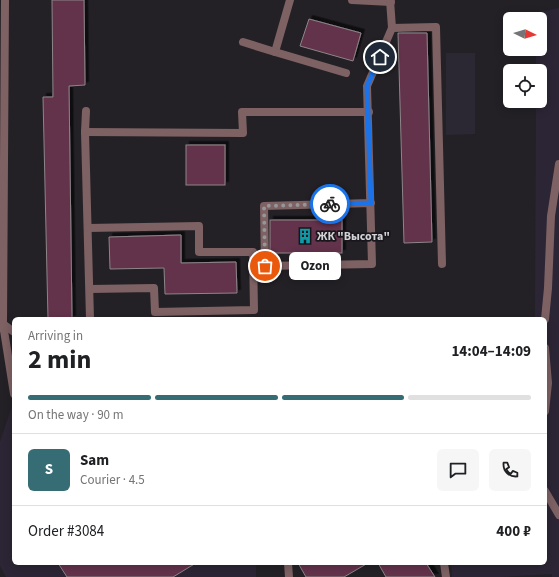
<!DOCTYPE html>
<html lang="en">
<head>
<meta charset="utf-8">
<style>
  body { margin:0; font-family:"Source Sans 3",sans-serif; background:#f6f6f6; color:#202124; height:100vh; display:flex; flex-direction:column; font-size:15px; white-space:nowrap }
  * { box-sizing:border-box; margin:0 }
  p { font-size:13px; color:#757577 }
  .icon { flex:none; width:22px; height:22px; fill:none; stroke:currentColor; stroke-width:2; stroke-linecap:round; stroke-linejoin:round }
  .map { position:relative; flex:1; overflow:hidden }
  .details { position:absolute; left:12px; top:317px; width:535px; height:248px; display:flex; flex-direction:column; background:#fff; border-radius:6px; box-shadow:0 2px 10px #0003 }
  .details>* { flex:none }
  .needle { width:26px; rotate:95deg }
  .tools { position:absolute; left:503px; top:12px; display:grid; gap:8px }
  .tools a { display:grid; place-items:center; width:44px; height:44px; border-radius:6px; background:#fff; box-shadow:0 2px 10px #0003; font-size:20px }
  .pin { position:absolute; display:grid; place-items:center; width:34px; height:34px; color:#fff; margin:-17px; border:2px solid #fff; border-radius:50%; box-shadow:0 1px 4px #0007 }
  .courier { position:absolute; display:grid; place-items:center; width:40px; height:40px; margin:-20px; border:3px solid #1a73e8; border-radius:50%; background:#fff; color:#222; box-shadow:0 1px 5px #0007 }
  .bubble { position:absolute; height:28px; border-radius:6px; background:#fff; box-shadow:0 2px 10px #0003; font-size:13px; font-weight:700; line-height:28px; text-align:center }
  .headline em { font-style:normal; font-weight:700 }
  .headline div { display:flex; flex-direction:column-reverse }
  .headline { display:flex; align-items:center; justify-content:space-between; height:68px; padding:0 16px }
  h1 { font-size:26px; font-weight:700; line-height:30px }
  .bar { display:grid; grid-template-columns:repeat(4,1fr); gap:6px 4px; align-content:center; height:48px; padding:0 16px }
  .bar i { height:5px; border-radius:3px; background:#e0e0e0 }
  .bar .active { background:#366d75 }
  .bar p { grid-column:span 4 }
  .line { display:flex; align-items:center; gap:10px; padding:0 16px; border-top:1px solid #e0e0e0 }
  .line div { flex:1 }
  .round { display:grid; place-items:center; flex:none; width:42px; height:42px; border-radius:6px; background:#f6f6f6 }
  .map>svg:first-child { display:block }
  .industrial { fill:#2c2535 }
  .built { fill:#2c2833 }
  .building { fill:#63324c; stroke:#8d8588; filter:url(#shadow) }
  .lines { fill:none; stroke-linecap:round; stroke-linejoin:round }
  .service { stroke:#7d6163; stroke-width:8 }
  .minor { stroke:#7d6163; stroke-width:8 }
  .done { stroke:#969598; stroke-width:4; stroke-dasharray:0 7.2 }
  .route { stroke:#1a73e8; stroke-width:5 }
  .labels { text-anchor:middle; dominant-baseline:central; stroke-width:3.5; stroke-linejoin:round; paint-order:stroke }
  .poi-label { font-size:12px; font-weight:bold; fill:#d4d3d6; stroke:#19171d; text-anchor:start }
</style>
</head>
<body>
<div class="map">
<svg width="559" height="577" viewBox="0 0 559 577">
  <defs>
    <filter id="shadow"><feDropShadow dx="3.5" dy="-3.5" stdDeviation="0" flood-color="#0009"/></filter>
  </defs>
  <rect width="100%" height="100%" fill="#232126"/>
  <g class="industrial">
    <polygon points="559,8 559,577 552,577 552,574 499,577 452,577 451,563 545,563 545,319 535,319 535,306 536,101 540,101 540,71 536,71 536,49 540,49 540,19 536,19 536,13"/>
    <polygon points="11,409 14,409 14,563 256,563 256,577 6,577 0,566 0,442"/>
  </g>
  <polygon class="built" points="446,53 475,53 475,134 446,135"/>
  <g class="building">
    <polygon points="52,0 84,0 85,85 69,86 72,319 48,319 43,97 53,97"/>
    <polygon points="309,19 361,33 353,61 300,46"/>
    <polygon points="398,33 427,33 432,242 404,243"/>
    <rect x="186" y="145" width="39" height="40"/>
    <rect x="270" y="220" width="72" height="33"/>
    <polygon points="181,235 181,263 236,262 237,293 165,294 164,268 110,269 109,237"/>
    <polygon points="58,563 196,563 173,577 67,577"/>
    <polygon points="298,563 368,563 344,577 306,577"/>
    <polygon points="378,563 426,563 435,577 386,577"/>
  </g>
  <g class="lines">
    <g class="service">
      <polyline points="290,0 275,52 346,73"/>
      <polyline points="352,0 391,2"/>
      <polyline points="390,0 392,28 436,27 442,264"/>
      <polyline points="243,42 275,52"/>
      <polyline points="86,111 85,132 90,319"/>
      <polyline points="85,132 243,133 242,112 369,112"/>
      <polyline points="371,203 264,206 265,266 372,264 367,86 392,28"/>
      <polyline points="88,228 199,226 199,252 253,252 254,310 155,312 154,288 90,289"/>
      <polyline points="545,319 548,288 551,216 559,164"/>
      <polyline points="3,324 14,394"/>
      <polyline points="3,324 14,332"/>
      <polyline points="545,348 548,383 545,411"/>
      <polyline points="545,491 559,515"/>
      <polyline points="288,563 289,577"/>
      <polyline points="444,563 446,577"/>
    </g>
    <polyline class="minor" points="0,328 3,324 5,0"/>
  </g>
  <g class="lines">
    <polyline class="done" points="265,266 264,206 330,204"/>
    <polyline class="route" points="330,204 371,203 367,86 380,57"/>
  </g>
  <defs>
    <symbol id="building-bare" viewBox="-9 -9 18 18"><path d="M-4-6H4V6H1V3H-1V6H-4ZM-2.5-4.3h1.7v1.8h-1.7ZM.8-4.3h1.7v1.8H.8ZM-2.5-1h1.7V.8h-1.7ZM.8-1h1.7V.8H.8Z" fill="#0f9aa8" stroke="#19171d" stroke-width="2.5" paint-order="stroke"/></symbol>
  </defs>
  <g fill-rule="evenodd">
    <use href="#building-bare" x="294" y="225" width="22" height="22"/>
  </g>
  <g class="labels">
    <g class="poi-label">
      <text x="317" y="236">ЖК "Высота"</text>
    </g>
  </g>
</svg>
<div class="tools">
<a><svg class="needle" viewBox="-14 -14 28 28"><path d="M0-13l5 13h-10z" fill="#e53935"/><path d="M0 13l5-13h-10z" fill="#757577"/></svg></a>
<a><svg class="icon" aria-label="locate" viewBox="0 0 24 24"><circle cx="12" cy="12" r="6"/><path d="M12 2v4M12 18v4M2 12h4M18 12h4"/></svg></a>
</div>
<div class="pin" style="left:265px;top:266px;background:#ea580c"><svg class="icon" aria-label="bag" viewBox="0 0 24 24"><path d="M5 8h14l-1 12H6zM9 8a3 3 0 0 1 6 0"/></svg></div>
<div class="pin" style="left:380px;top:57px;background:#1f2937"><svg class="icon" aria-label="home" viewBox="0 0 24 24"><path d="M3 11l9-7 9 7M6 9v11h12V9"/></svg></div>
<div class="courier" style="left:330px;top:204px"><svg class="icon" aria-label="bike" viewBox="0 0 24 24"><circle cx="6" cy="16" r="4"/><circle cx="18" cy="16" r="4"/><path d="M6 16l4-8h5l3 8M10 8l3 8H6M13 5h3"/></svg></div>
<div class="bubble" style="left:289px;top:252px;width:52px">Ozon</div>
<section class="details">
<div class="headline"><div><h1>2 min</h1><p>Arriving in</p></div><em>14:04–14:09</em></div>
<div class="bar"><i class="active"></i><i class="active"></i><i class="active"></i><i></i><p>On the way · 90 m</p></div>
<div class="line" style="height:72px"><b class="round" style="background:#366d75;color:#fff">S</b><div><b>Sam</b><p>Courier · 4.5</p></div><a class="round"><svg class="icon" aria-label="chat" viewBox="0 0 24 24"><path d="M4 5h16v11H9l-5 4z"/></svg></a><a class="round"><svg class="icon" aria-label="phone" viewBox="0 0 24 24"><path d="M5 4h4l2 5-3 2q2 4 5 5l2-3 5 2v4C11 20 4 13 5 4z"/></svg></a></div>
<div class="line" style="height:52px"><div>Order #3084</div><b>400 ₽</b></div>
</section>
</div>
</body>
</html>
